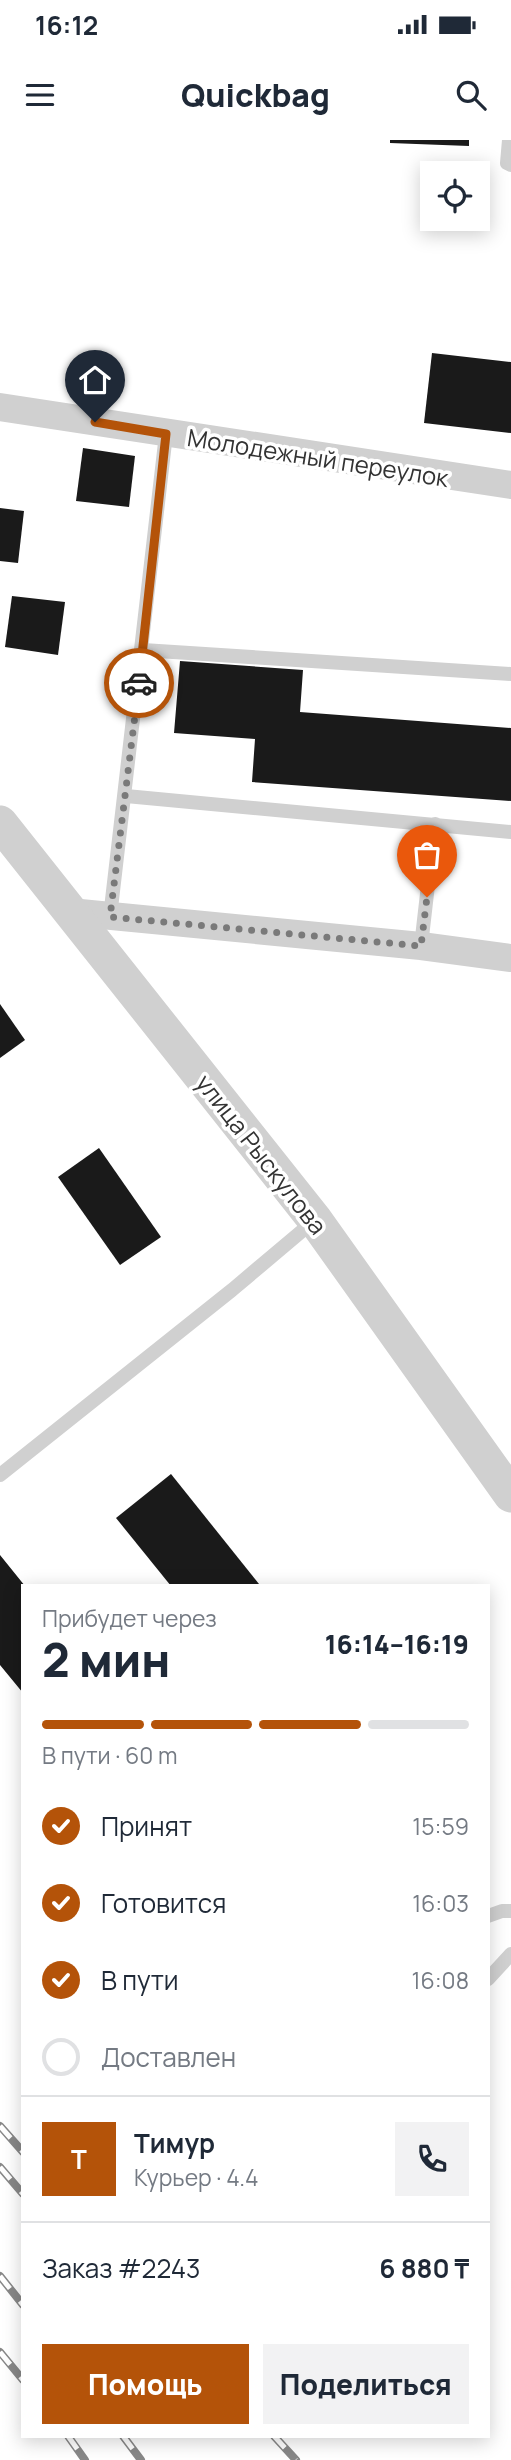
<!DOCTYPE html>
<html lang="ru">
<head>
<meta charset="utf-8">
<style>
  body { margin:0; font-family:Manrope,sans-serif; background:#f2f2f3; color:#1f2937; height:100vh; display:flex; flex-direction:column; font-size:26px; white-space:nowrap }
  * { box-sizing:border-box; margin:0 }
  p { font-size:23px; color:#747a83 }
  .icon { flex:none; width:38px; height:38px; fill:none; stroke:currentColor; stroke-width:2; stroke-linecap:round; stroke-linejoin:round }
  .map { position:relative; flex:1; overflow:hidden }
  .details { position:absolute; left:21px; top:1444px; width:469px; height:854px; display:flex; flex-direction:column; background:#fff; border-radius:0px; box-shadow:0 4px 18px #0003 }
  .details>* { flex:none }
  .fabs { position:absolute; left:420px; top:21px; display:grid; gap:14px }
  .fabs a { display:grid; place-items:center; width:70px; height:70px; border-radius:0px; background:#fff; box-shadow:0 4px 18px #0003; font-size:35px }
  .pin { position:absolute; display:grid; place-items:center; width:60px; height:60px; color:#fff; margin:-72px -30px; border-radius:50% 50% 50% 0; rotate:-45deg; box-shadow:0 0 7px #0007 }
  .pin .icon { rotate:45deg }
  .courier { position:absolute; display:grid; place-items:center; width:70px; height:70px; margin:-35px; border:5px solid #b45309; border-radius:50%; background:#fff; color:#222; box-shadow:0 2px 9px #0007 }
  .headline em { font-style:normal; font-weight:800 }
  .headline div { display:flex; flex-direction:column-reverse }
  .headline { display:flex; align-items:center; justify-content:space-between; height:119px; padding:0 21px }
  h1 { font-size:46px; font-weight:800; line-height:52px }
  .bar { display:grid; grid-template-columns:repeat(4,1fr); gap:10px 7px; align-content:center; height:84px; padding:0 21px }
  .bar i { height:9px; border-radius:5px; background:#e0e1e3 }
  .bar .on { background:#b45309 }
  .bar p { grid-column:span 4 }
  .line { display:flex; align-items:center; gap:18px; padding:0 21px; border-top:2px solid #e0e1e3 }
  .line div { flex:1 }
  .round { display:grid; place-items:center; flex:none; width:74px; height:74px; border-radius:0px; background:#f2f2f3 }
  ol { padding:0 21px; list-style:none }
  li { display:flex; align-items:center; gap:21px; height:77px }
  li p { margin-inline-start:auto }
  li .icon { padding:7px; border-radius:50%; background:#b45309; color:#fff; stroke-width:4 }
  li:last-child { color:#747a83 }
  li i { width:38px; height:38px; border:4px solid #e0e1e3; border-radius:50% }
  .button { display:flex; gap:14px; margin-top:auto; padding:14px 21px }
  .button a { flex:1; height:80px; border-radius:0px; background:#b45309; color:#fff; font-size:28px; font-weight:800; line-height:80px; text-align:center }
  .button a+a { background:#f2f2f3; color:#1f2937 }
  .status { display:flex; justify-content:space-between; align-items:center; height:49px; padding:0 35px; background:#fff; direction:ltr }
  .status svg { height:19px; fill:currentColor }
  header { display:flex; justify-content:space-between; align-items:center; height:91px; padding:0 21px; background:#fff; font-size:32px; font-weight:800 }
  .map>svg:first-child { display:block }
  .building { fill:#1a1a1a }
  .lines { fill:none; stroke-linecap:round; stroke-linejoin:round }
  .service { stroke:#d0d0d0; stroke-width:14 }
  .minor { stroke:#d0d0d0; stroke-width:28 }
  .tertiary { stroke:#d0d0d0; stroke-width:35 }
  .rail-casing { stroke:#888; stroke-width:8 }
  .rail { stroke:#fff; stroke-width:5; stroke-dasharray:16; stroke-linecap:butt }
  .done { stroke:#7a7a7a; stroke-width:7; stroke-dasharray:0 12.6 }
  .route { stroke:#b45309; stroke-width:9 }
  .labels { text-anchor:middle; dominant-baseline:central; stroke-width:7; stroke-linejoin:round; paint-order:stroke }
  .street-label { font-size:24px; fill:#333; stroke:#fff }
</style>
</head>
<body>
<div class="status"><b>16:12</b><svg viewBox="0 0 49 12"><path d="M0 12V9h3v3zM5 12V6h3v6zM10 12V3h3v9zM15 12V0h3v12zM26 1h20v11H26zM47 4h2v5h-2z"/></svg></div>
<header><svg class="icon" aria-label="menu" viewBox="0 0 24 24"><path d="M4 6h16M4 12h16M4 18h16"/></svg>Quickbag<svg class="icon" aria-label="search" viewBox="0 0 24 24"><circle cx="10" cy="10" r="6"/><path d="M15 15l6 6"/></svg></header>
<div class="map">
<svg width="511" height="2320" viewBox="0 0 511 2320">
  <rect width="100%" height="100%" fill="#fff"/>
  <g class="building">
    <polygon points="390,0 469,0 469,6 390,3"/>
    <polygon points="432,213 511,222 511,293 424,283"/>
    <polygon points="83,308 135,316 129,367 76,361"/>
    <polygon points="0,368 24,371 18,423 0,421"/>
    <polygon points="12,456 65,462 58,515 5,507"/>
    <polygon points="180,521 303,530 300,572 511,588 511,661 252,642 255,599 174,593"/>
    <polygon points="0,864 25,900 0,918"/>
    <polygon points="99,1008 161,1097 120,1125 58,1037"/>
    <polygon points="171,1334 259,1444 257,1446 171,1446 116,1378"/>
    <polygon points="0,1415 25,1446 23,1446 23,1553 0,1525"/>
  </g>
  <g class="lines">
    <g class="service">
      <polyline points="509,0 507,23 511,25"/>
      <polyline points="143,510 511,534"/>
      <polyline points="126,656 511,692"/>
      <polyline points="110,777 166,294"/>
      <polyline points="421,806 435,684"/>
      <polyline points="0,1335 232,1150 315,1080"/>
      <polyline points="488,1776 502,1771 511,1771"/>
      <polyline points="488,1839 511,1814"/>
    </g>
    <g class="minor">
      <polyline points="0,267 511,345"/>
      <polyline points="70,772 421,806 511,818"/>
    </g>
    <polyline class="tertiary" points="0,683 315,1080 511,1355"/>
    <defs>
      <g id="rail">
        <polyline points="0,1986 23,2012"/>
        <polyline points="0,2027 23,2054"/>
        <polyline points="0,2136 23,2165"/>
        <polyline points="0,2212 23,2240"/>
        <polyline points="68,2296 85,2320"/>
        <polyline points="123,2296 141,2320"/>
        <polyline points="274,2296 296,2320"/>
      </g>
    </defs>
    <use href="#rail" class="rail-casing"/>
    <use href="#rail" class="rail"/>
  </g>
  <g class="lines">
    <polyline class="done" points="139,543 110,777 421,806 427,757"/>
    <polyline class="route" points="95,282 166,294 139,543"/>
  </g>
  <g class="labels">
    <g class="street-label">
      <text transform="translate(318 317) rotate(9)">Молодежный переулок</text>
      <text transform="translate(262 1014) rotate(52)">улица Рыскулова</text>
    </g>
  </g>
</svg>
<div class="fabs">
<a><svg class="icon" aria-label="locate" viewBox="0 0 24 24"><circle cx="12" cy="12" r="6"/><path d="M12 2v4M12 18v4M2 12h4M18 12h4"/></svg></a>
</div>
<div class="pin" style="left:427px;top:757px;background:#ea580c"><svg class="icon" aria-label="bag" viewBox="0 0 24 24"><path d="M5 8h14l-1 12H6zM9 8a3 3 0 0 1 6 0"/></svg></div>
<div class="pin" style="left:95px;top:282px;background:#1f2937"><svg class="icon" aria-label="home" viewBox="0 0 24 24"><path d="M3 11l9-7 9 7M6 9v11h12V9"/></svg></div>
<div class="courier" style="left:139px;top:543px"><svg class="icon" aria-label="car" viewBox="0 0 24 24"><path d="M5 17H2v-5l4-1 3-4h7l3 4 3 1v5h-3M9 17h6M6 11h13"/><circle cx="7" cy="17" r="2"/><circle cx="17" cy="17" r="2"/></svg></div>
<section class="details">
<div class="headline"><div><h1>2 мин</h1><p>Прибудет через</p></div><em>16:14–16:19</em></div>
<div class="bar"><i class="on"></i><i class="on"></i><i class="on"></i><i></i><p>В пути · 60 m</p></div>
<ol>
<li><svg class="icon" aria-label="check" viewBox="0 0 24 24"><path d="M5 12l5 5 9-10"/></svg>Принят<p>15:59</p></li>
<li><svg class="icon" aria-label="check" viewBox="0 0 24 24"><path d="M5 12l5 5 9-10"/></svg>Готовится<p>16:03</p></li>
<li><svg class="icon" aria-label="check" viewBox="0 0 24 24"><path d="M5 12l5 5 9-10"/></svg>В пути<p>16:08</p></li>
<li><i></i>Доставлен</li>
</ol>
<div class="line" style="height:126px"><b class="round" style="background:#b45309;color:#fff">Т</b><div><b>Тимур</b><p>Курьер · 4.4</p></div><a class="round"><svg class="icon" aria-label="phone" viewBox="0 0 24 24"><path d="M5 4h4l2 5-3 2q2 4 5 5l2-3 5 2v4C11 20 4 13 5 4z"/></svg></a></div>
<div class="line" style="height:91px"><div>Заказ #2243</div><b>6 880 ₸</b></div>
<div class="button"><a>Помощь</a><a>Поделиться</a></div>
</section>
</div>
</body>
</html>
